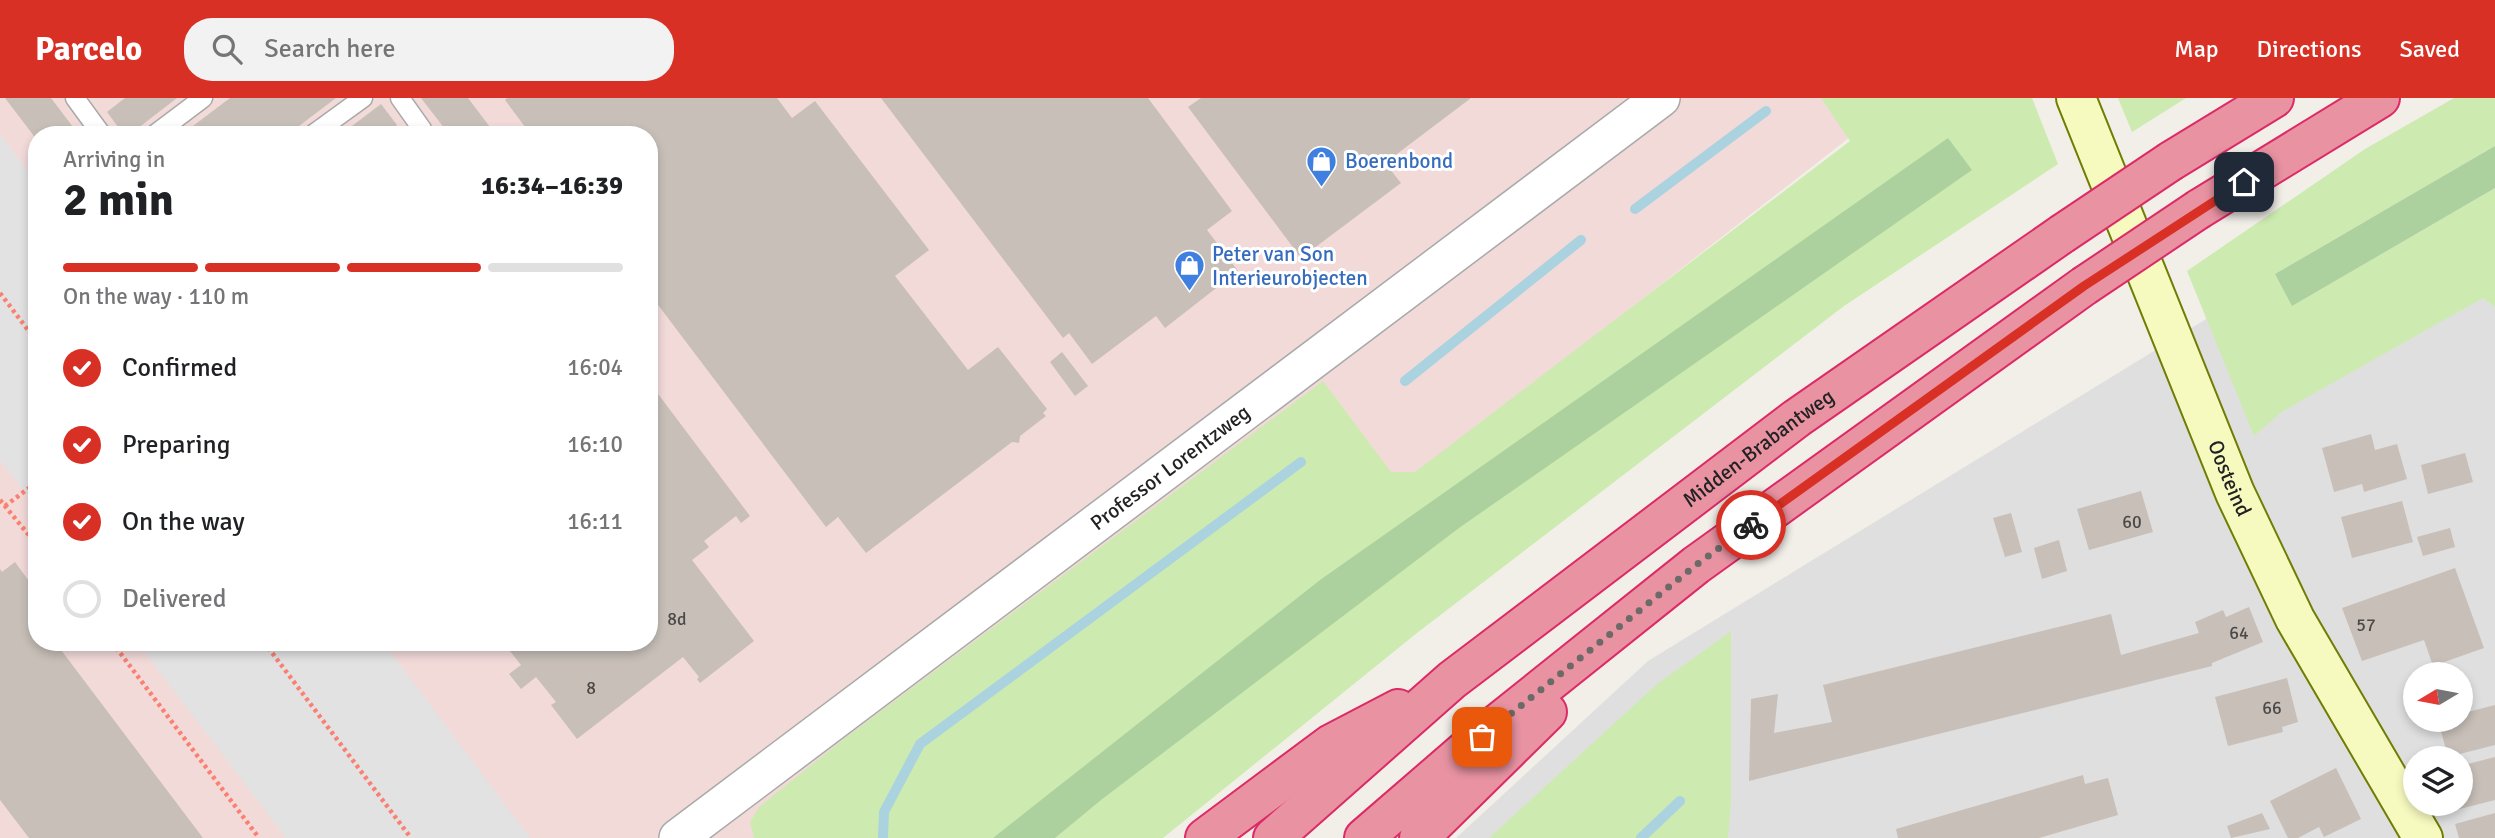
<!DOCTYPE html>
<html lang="en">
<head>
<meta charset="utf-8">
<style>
  body { margin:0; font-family:Signika,sans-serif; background:#f2f2f2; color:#202124; height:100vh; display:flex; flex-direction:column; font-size:26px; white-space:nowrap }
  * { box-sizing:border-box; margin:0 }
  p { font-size:23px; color:#757577 }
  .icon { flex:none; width:38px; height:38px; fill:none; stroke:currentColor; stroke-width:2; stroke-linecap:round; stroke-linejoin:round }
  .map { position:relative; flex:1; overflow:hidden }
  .side { position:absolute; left:28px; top:28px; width:630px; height:525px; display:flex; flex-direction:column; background:#fff; border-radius:28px; box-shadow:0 4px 10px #0003 }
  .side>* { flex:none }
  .needle { width:46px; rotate:260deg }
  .controls { position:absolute; left:2403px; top:564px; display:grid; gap:14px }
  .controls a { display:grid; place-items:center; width:70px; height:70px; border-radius:50%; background:#fff; box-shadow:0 4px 10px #0003; font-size:35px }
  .pin { position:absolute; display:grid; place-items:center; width:60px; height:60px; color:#fff; margin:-30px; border-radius:14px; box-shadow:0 4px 10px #0006 }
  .courier { position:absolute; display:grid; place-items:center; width:70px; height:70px; margin:-35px; border:5px solid #d93025; border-radius:50%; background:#fff; color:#222; box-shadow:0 2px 9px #0007 }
  .summary em { font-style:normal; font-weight:700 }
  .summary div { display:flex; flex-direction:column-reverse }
  .summary { display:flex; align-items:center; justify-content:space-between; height:119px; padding:0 35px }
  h1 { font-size:46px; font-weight:700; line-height:52px }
  .bar { display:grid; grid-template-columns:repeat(4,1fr); gap:10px 7px; align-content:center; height:84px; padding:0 35px }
  .bar i { height:9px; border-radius:5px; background:#e0e0e0 }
  .bar .current { background:#d93025 }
  .bar p { grid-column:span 4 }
  ol { padding:0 35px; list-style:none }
  li { display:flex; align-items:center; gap:21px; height:77px }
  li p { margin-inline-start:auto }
  li .icon { padding:7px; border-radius:50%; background:#d93025; color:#fff; stroke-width:4 }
  li:last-child { color:#757577 }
  li i { width:38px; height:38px; border:4px solid #e0e0e0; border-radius:50% }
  header { display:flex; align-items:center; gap:42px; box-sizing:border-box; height:98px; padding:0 35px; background:#d93025; color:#fff }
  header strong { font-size:33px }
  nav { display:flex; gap:38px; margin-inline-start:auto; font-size:24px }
  .search { width:490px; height:63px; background:#f2f2f2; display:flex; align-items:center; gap:18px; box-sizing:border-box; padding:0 24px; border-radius:28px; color:#757577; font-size:26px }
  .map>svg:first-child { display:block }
  .residential { fill:#e0dfdf; fill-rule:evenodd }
  .commercial { fill:#f2dad9; fill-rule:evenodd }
  .grass { fill:#cdebb0 }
  .forest { fill:#add19e }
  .parking { fill:#e2e2e2 }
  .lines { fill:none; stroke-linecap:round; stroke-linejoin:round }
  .stream { stroke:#aad3df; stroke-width:10 }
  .building { fill:#c7bfb8 }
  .lane-casing { stroke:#a9a9a9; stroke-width:21 }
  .street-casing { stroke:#a9a9a9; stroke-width:40 }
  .secondary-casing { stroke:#707d05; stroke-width:42 }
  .highway-casing { stroke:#dc2a67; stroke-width:42 }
  .path { stroke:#fa8072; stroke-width:4.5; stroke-dasharray:3.5 3.5; stroke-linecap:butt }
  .lane { stroke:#fff; stroke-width:18 }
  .street { stroke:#fff; stroke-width:37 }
  .secondary { stroke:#f7fabf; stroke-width:38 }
  .highway { stroke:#e892a2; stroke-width:38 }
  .highway-bridge-casing { stroke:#dc2a67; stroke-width:42; stroke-linecap:butt }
  .highway-bridge { stroke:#e892a2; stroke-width:38 }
  .done { stroke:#6b6a68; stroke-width:7; stroke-dasharray:0 12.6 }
  .route { stroke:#d93025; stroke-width:9 }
  .labels { text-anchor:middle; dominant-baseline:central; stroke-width:6; stroke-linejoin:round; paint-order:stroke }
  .number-label { font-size:18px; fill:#4b4948 }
  .shop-label { font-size:21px; fill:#366cbe; stroke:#fff; text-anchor:start }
  .street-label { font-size:21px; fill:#222; stroke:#fff }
</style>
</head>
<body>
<header>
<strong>Parcelo</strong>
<div class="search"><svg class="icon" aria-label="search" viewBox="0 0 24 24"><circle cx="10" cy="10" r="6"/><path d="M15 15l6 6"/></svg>Search here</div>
<nav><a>Map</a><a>Directions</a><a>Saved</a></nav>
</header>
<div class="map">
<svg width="2495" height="740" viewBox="0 0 2495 740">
  <rect width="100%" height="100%" fill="#f2efe9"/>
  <path class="residential" d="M2495,44V740H1456L1648,563ZM2415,576H2460V621H2415ZM2415,660H2460V705H2415Z"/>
  <path class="commercial" d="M0,0H1849L1859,32L951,740H0ZM37,37H649V544H37Z"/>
  <g class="grass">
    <polygon points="1821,0 2032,0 2058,66 1844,208 1417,535 1163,740 754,740 750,724 759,709 845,640 1323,283 1391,374 1415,374 1850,43"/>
    <polygon points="2118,0 2186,0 2132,34"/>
    <polygon points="2454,0 2495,0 2495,48 2275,176 2292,208 2495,90 2495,209 2483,200 2283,313 2254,338 2187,173 2365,51"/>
    <polygon points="1731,533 1731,705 1728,740 1489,740 1656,587"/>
  </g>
  <g class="forest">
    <polygon points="1948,40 1972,72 1459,430 1101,702 1055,740 993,740 1320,482"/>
    <polygon points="2495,48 2495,90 2292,208 2275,176"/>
  </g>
  <g class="parking">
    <polygon points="0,36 37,85 37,410 0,362"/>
    <polygon points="137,544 383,544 530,740 286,740"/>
  </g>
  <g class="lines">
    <g class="stream">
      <polyline points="1635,111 1766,13"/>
      <polyline points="1405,283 1581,142"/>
      <polyline points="883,740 884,714 920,646 1301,364"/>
      <polyline points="1641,740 1680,703"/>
    </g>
  </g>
  <g class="building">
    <polygon points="5,0 51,0 79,37 37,37 37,42"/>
    <polygon points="125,0 177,0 129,37 124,37 107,14"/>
    <polygon points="230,0 336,0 287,37 181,37"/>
    <polygon points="421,0 468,0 496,37 437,37 445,31"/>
    <polygon points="507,0 777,0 792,20 815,3 929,152 895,178 968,272 998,249 1047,311 1043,315 1046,318 1020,338 1019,345 1012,344 866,455 838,419 826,429 649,195 649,37 531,37 505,2"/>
    <polygon points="881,0 1148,0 1232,113 1207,132 1238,173 1165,230 1156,218 1092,266 1069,235 1063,240"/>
    <polygon points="1201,0 1471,0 1385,65 1401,85 1301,160 1188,9"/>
    <polygon points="381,6 397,27 384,37 340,37"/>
    <polygon points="1062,254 1088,288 1075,298 1050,264"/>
    <polygon points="649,284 750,418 741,425 736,418 704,443 709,449 692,462 754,543 700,585 697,581 699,579 683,559 577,641 551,607 556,604 536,579 521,591 509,576 521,567 503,544 649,544"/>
    <polygon points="2371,336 2375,352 2397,346 2407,381 2364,394 2362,386 2334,394 2322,350"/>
    <polygon points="2465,355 2473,384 2428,396 2421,367"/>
    <polygon points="2141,393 2153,434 2089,452 2077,411"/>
    <polygon points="2402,403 2413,444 2352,460 2341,419"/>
    <polygon points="2011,415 2022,454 2005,459 1993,420"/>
    <polygon points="2450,430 2455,449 2423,458 2417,439"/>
    <polygon points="2059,442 2067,473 2042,481 2034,450"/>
    <polygon points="15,464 37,494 37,515 35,517 37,520 37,544 55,544 203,740 29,740 0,702 0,471 2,474"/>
    <polygon points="2455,470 2484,550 2433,568 2424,542 2362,563 2342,510"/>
    <polygon points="2249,509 2263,544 2212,565 2212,568 1749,683 1751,601 1778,596 1774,635 1832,624 1823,587 2111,516 2121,557 2199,535 2195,524 2223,512 2226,519"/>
    <polygon points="2287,580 2298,624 2282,629 2283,634 2228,648 2215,599"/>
    <polygon points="2495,607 2495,647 2448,659 2438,622 2460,621 2460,616"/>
    <polygon points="2495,659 2495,702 2452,713 2450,705 2460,705 2460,668"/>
    <polygon points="2336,670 2361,721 2324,739 2319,729 2298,740 2288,740 2270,703"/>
    <polygon points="2083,677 2085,686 2108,680 2118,717 2039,740 1898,740 1896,731"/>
    <polygon points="2262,715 2270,731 2231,740 2227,728"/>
    <polygon points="2495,715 2495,740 2459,740 2455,726"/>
  </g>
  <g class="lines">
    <defs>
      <g id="lane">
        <polyline points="75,0 102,37"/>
        <polyline points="400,0 422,31 414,37"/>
        <polyline points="154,37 203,0"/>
        <polyline points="312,37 363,0"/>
      </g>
      <g id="street">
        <path id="s1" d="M678,740L1661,0"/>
      </g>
      <g id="secondary">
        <path id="s2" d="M2076,0L2235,395L2295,521L2423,740"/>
      </g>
      <g id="highway">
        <polyline points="2171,63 2274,0"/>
        <polyline points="2199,111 2380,0"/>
        <polyline points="1205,740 1331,646 1398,611"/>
        <path id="s3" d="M1273,740L1452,582L1797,320L2062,136"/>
        <polyline points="1364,740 1482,638 1696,467 2084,188"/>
        <polyline points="1419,740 1547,614"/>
      </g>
    </defs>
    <use href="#lane" class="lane-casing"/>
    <use href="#street" class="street-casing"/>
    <use href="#secondary" class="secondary-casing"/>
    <use href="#highway" class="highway-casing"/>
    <g class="path">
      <polyline points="0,195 37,244"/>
      <polyline points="0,402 37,447"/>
      <polyline points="5,408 37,384"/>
      <polyline points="31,486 37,482"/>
      <polyline points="112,544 259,740"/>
      <polyline points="264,544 411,740"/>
    </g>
    <use href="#lane" class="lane"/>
    <use href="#street" class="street"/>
    <use href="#secondary" class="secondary"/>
    <use href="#highway" class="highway"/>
    <defs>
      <g id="highway-bridge">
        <polyline points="2062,136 2171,63"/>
        <polyline points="2084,188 2199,111"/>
      </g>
    </defs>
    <use href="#highway-bridge" class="highway-bridge-casing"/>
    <use href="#highway-bridge" class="highway-bridge"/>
  </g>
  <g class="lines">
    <polyline class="done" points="1482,639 1696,467 1751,427"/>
    <polyline class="route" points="1751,427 2084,188 2244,84"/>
  </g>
  <defs>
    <symbol id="shop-pin" viewBox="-11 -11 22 30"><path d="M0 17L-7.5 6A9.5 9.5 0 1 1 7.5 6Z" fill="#3f7fe0" stroke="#fff"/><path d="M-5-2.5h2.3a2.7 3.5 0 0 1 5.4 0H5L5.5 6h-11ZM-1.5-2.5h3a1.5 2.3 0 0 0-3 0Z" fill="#fff"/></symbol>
  </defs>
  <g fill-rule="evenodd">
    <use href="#shop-pin" x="1304" y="46" width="35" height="47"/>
    <use href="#shop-pin" x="1172" y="150" width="35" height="47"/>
  </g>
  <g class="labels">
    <g class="number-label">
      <text x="2132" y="424">60</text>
      <text x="677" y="521">8d</text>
      <text x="2366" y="527">57</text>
      <text x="2239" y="535">64</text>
      <text x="591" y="590">8</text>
      <text x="2272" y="610">66</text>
    </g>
    <g class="shop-label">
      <text x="1345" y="63">Boerenbond</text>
      <text x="1212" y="156">Peter van Son<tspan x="1212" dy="24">Interieurobjecten</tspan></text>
    </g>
    <g class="street-label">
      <text stroke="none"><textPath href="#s3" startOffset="623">Midden-Brabantweg</textPath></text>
      <text stroke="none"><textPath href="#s1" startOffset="616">Professor Lorentzweg</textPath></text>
      <text stroke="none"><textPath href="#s2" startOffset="410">Oosteind</textPath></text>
    </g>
  </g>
</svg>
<div class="controls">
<a><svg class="needle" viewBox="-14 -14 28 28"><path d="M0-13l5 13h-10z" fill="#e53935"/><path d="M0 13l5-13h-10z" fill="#757577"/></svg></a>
<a><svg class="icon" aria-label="layers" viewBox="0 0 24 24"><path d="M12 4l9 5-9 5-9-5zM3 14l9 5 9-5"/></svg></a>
</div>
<div class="pin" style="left:1482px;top:639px;background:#ea580c"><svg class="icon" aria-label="bag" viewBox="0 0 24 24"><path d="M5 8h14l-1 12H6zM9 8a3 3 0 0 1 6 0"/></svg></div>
<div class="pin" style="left:2244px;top:84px;background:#1f2937"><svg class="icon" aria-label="home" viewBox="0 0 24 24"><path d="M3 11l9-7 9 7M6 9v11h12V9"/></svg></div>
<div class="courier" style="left:1751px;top:427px"><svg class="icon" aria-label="bike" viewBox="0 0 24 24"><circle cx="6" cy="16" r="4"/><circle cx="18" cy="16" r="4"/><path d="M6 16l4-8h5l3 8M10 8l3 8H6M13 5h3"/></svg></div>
<section class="side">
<div class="summary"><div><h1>2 min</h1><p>Arriving in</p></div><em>16:34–16:39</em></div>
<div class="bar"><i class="current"></i><i class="current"></i><i class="current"></i><i></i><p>On the way · 110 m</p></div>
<ol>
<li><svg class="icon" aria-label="check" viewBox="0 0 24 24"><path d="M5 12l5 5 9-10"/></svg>Confirmed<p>16:04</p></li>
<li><svg class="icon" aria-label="check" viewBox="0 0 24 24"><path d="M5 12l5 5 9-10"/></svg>Preparing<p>16:10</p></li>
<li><svg class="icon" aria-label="check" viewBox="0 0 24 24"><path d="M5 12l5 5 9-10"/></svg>On the way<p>16:11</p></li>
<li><i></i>Delivered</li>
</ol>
</section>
</div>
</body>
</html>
